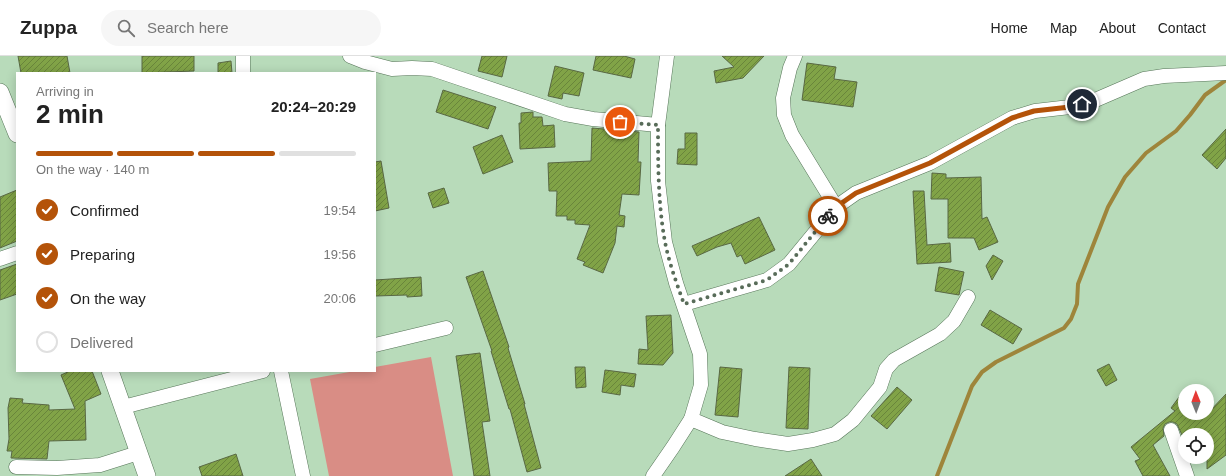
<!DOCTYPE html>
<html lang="en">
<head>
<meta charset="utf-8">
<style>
  body { margin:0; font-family:Helvetica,sans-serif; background:#f6f6f6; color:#222; height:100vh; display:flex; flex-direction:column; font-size:15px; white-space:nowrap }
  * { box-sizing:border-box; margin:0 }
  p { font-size:13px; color:#767676 }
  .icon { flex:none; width:22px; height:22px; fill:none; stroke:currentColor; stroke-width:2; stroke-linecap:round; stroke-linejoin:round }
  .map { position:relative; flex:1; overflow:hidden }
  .panel { position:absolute; left:16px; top:16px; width:360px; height:300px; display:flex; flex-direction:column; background:#fff; border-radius:0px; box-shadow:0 2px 10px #0003 }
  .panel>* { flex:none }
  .needle { width:26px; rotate:359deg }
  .tools { position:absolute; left:1178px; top:328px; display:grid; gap:8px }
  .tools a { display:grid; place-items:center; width:36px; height:36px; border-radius:50%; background:#fff; box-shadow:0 2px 10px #0003; font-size:20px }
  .pin { position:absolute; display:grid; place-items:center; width:34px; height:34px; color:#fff; margin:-17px; border:2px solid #fff; border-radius:50%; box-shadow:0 1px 4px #0007 }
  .courier { position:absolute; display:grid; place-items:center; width:40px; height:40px; margin:-20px; border:3px solid #b45309; border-radius:50%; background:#fff; color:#222; box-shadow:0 1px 5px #0007 }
  .head em { font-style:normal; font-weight:700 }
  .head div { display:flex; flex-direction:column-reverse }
  .head { display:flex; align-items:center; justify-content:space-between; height:68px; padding:0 20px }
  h1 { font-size:26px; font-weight:700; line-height:30px }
  .bar { display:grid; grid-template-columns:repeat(4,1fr); gap:6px 4px; align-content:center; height:48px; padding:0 20px }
  .bar i { height:5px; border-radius:3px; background:#e0e0e0 }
  .bar .current { background:#b45309 }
  .bar p { grid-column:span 4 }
  ol { padding:0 20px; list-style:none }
  li { display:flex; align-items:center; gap:12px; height:44px }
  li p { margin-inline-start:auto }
  li .icon { padding:4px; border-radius:50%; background:#b45309; color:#fff; stroke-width:4 }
  li:last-child { color:#767676 }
  li i { width:22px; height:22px; border:2px solid #e0e0e0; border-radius:50% }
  header { display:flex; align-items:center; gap:24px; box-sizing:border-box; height:56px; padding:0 20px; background:#fff; border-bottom:1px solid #e0e0e0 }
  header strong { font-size:19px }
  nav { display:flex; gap:22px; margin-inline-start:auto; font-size:14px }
  .search { width:280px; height:36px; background:#f6f6f6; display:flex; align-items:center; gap:10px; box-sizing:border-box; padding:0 14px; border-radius:22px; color:#767676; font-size:15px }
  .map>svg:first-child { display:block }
  .pitch { fill:#d98d85 }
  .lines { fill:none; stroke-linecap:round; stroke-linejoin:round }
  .stream { stroke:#9e853b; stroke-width:4 }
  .building { fill:url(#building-hatch); stroke:#596844 }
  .minor-casing { stroke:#567558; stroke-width:15 }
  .tertiary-casing { stroke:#567558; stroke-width:18 }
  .minor { stroke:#fff; stroke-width:14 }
  .tertiary { stroke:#fff; stroke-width:17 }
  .done { stroke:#586c59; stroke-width:4; stroke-dasharray:0 7.2 }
  .route { stroke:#b45309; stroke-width:5 }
</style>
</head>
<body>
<header>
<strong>Zuppa</strong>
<div class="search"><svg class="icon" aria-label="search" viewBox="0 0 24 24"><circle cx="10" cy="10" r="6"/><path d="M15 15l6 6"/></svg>Search here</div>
<nav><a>Home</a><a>Map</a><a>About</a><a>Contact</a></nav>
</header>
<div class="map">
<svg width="1226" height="420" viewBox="0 0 1226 420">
  <defs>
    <pattern id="building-hatch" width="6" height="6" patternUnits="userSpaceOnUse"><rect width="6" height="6" fill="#81a347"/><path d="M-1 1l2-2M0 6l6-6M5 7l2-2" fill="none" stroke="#69853b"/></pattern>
  </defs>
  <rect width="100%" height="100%" fill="#b8dbba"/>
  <polygon class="pitch" points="431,301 453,420 329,420 310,323 355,315 375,315 375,311"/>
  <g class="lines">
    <polyline class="stream" points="937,420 972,330 982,316 996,306 1064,272 1071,263 1077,248 1078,228 1108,151 1125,121 1146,97 1176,75 1190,59 1205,39 1226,24"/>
  </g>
  <g class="building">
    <polygon points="18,0 67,0 70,17 21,17"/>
    <polygon points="142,0 194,0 194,15 142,17"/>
    <polygon points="482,0 507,0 502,21 478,15"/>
    <polygon points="596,0 624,0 635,3 631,22 593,14"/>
    <polygon points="722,0 764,0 743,22 716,27 714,15 734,11"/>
    <polygon points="231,5 232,17 218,17 218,7"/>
    <polygon points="807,7 836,11 834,23 857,26 853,51 802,44"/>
    <polygon points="555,10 584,17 579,40 563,37 562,43 548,40"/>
    <polygon points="443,34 496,51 488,73 436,56"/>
    <polygon points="533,56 533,61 542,61 543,70 554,69 555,91 520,93 519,67 521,67 521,57"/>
    <polygon points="592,72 639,76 638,106 641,106 639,139 622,138 619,159 625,160 624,171 617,170 615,187 603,217 583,209 585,206 577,203 590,169 575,168 575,164 567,164 567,160 556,160 557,135 549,135 548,107 591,105"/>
    <polygon points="1226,73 1226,102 1217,113 1202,99"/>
    <polygon points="685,77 697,77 697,109 677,108 678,93 685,93"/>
    <polygon points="502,79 513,106 483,118 473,91"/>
    <polygon points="381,105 389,152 375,155 375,106"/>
    <polygon points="932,117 946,118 946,122 981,121 982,163 987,161 998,186 979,194 974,182 948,182 948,143 931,143"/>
    <polygon points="444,132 449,147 433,152 428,137"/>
    <polygon points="17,134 17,185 0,192 0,141"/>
    <polygon points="913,135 924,135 927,189 950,187 951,206 917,208"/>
    <polygon points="759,161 775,194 745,208 741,199 737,201 731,187 717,191 697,200 692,190"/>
    <polygon points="993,199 1003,205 992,224 986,210"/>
    <polygon points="17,208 17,238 0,244 0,214"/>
    <polygon points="939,211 964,216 959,239 935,235"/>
    <polygon points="483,215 509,291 508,292 525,348 524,348 541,412 527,416 510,353 509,353 491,295 492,295 466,221"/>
    <polygon points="421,221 422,240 407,241 407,239 375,240 375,224"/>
    <polygon points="990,254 1022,273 1013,288 981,269"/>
    <polygon points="671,259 673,297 663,309 638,308 639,293 648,294 646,260"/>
    <polygon points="480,297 490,365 482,366 490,420 474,420 456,300"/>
    <polygon points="1109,308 1117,324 1106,330 1097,314"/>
    <polygon points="575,311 585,311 586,331 576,332"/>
    <polygon points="720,311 742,313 738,361 715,359"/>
    <polygon points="789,311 810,312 808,373 786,372"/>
    <polygon points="605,314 636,318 634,331 621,329 620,339 602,336"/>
    <polygon points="70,315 92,315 101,338 85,345 86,384 49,385 47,403 11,402 12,395 7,395 9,383 8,352 10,342 23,343 22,347 49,349 49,354 75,353 61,319"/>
    <polygon points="897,331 912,344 887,373 871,360"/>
    <polygon points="1185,333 1185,357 1208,357 1226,338 1226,399 1207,413 1207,379 1182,379 1177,368 1173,366 1169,366 1165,368 1163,372 1164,380 1153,389 1170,420 1143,420 1135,405 1140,403 1131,391 1175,355 1171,352"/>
    <polygon points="236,398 243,420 202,420 199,411"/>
    <polygon points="811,403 822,420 785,420"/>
  </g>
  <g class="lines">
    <defs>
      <g id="minor">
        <polyline points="243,0 243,17"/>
        <polyline points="350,0 365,6 392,13 412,12 432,13 565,58 593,63 658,69"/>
        <polyline points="795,0 790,12 783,42 784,59 792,79 836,151"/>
        <polyline points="0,203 17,197"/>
        <polyline points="684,248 767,224 789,208 836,151 856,137 930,107 1012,62 1035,55 1070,51 1093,45 1144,23 1164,20 1226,17"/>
        <polyline points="375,289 446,272"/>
        <polyline points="281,315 303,420"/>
        <polyline points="123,351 263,315"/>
        <polyline points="691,363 722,376 755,383 788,388 813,384 835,378 853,364 880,331 886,313 894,304 940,278 954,265 968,241"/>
        <polyline points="1171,374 1187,420"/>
        <polyline points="16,411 57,412 100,409 138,397"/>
        <polyline points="653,420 673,391 691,363 701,329 700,298 676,227 665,186 658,125 658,69 667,0"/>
      </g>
      <g id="tertiary">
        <polyline points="0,36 17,78"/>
        <polyline points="110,315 147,420"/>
      </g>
    </defs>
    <use href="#minor" class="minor-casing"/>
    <use href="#tertiary" class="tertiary-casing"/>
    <use href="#minor" class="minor"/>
    <use href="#tertiary" class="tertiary"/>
  </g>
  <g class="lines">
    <path class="done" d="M620,66L658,69C658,108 658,148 665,186C669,207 677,228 684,248L767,224L789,208L828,160"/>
    <polyline class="route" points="828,160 836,151 856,137 930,107 1012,62 1034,55 1070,51 1082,48"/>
  </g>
</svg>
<div class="tools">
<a><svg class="needle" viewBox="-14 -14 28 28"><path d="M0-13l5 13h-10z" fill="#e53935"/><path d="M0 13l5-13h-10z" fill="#767676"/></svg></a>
<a><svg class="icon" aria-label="locate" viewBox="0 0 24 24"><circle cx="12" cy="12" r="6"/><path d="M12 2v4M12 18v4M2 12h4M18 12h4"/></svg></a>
</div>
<div class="pin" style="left:620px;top:66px;background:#ea580c"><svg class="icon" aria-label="bag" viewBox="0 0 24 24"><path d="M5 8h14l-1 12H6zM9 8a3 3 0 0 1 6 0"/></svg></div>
<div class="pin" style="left:1082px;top:48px;background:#1f2937"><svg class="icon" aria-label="home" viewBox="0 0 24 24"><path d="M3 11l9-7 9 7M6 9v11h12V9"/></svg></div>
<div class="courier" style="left:828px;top:160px"><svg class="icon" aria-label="bike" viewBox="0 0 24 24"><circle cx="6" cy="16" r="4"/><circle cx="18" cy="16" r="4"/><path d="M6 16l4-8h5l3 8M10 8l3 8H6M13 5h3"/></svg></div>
<section class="panel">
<div class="head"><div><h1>2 min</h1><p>Arriving in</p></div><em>20:24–20:29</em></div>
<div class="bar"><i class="current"></i><i class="current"></i><i class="current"></i><i></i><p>On the way · 140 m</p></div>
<ol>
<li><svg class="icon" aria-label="check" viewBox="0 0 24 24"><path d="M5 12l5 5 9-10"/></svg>Confirmed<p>19:54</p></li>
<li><svg class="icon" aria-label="check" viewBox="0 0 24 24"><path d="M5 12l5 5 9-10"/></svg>Preparing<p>19:56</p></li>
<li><svg class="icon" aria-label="check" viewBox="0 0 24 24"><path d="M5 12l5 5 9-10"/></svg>On the way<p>20:06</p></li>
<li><i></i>Delivered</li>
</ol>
</section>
</div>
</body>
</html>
